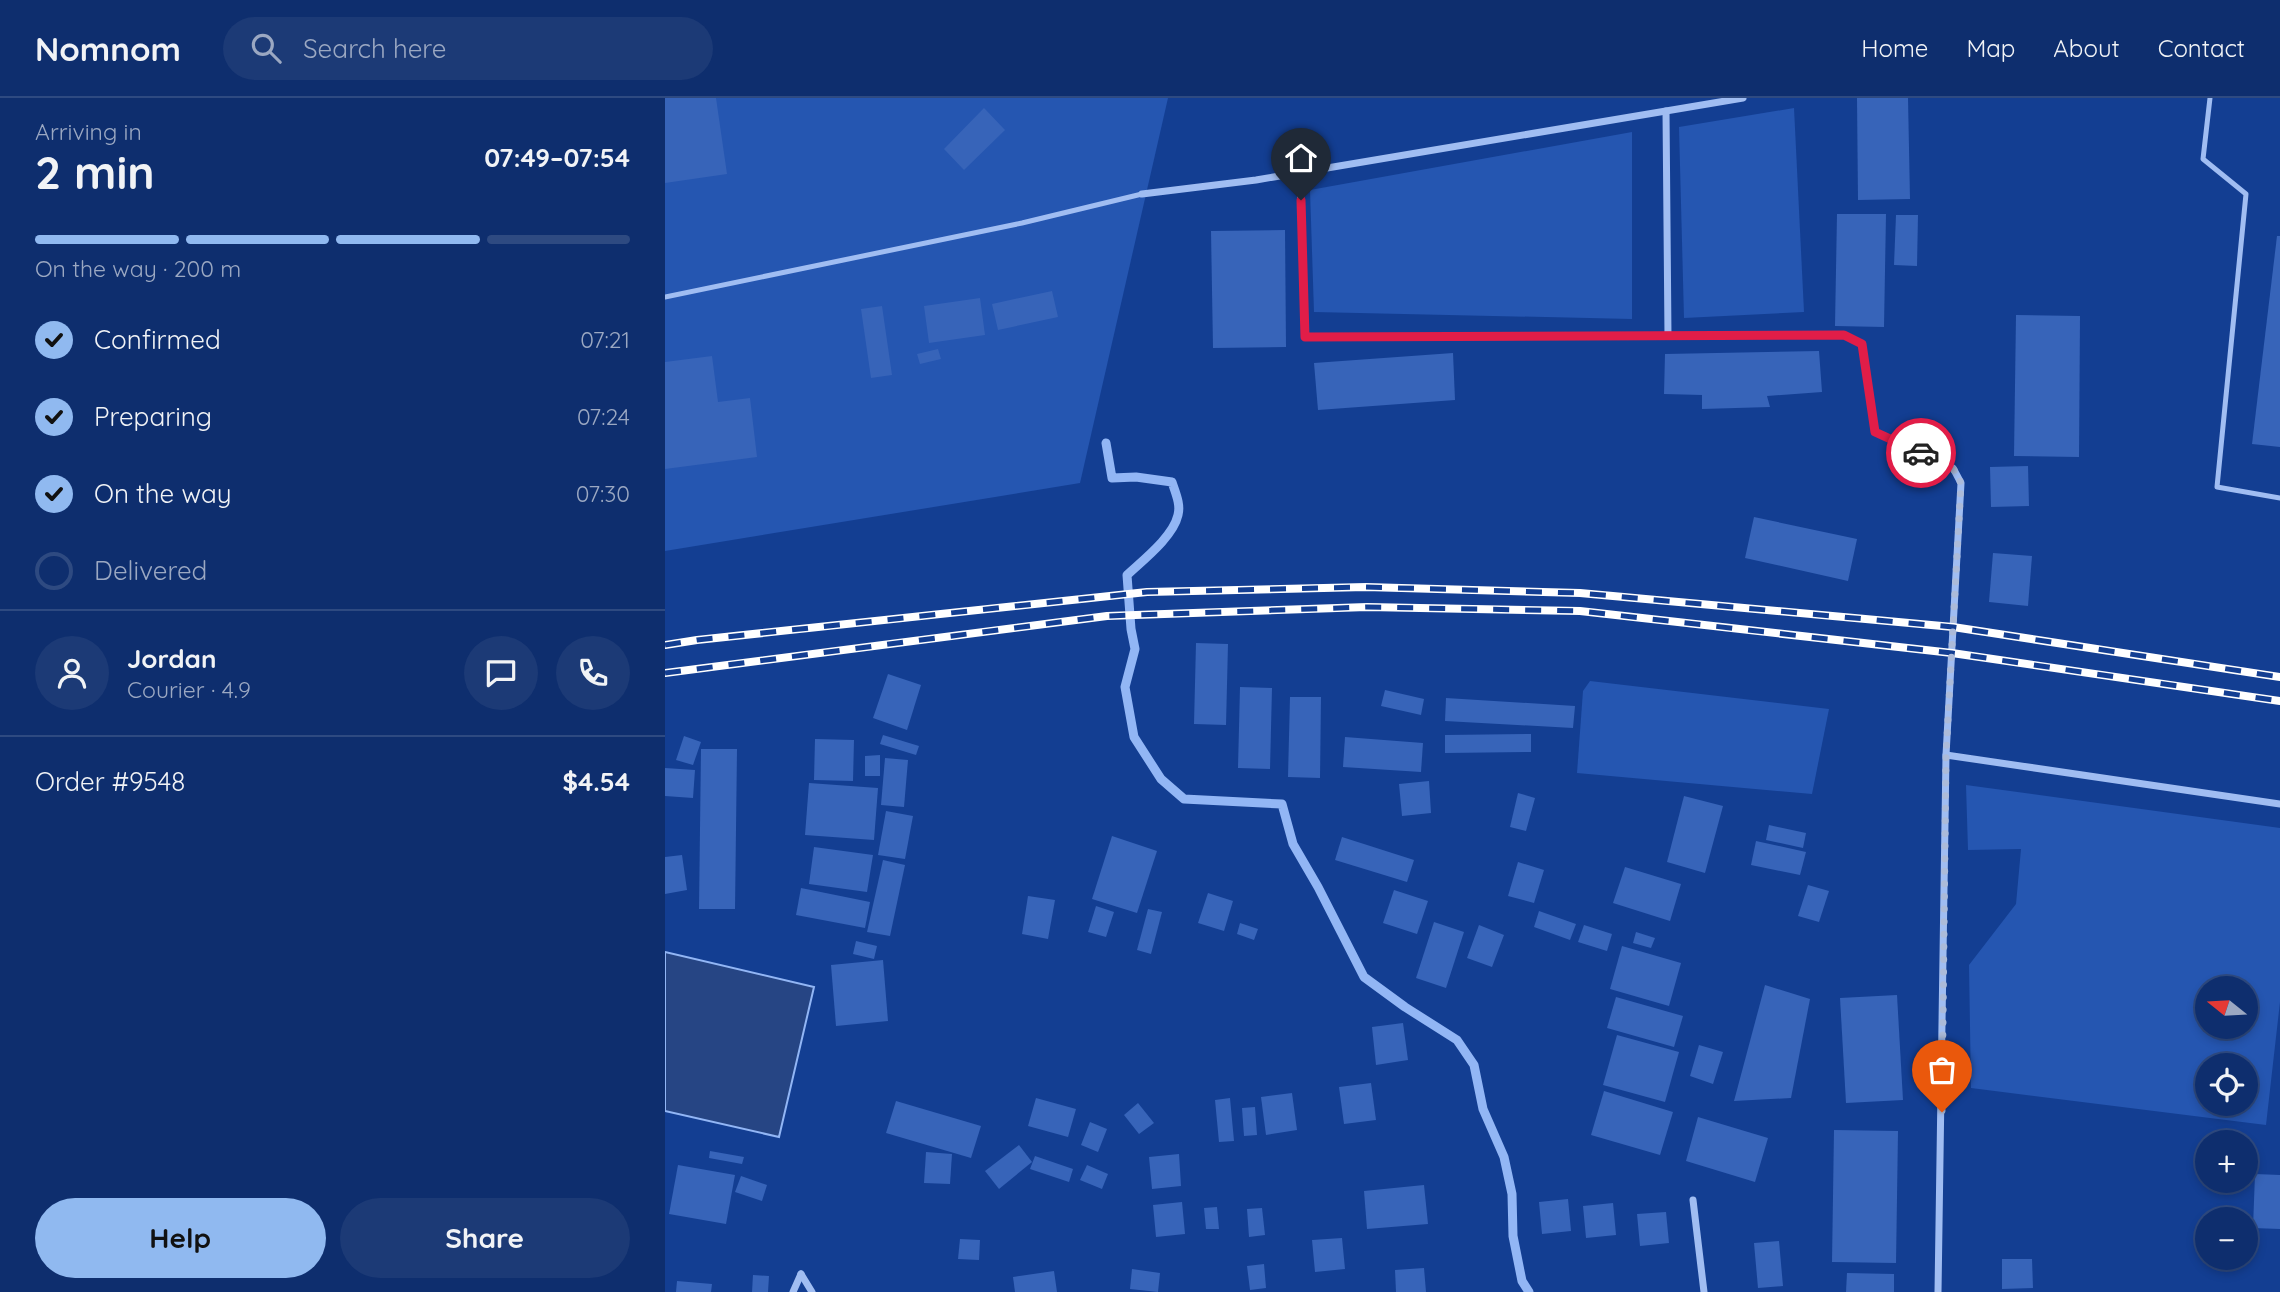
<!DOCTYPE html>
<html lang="en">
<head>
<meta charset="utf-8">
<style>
  body { margin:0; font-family:Quicksand,sans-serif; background:#1c3a76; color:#f1f3f6; height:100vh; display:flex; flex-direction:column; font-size:26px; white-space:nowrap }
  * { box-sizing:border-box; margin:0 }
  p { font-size:23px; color:#9ba8c2 }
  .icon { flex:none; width:38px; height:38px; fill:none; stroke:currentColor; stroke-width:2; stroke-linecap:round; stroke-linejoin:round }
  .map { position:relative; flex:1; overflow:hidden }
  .side { display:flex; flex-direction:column; background:#0e2e6e; width:665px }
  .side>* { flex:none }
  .needle { width:46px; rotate:288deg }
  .tools { position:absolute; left:1530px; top:878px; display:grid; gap:14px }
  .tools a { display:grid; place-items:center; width:63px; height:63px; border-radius:50%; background:#0e2e6e; box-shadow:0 4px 10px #0003,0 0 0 2px #2e4a81; font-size:35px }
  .pin { position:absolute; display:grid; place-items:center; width:60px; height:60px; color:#fff; margin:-72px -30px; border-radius:50% 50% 50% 0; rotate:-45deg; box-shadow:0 0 7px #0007 }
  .pin .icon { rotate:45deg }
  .courier { position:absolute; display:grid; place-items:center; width:70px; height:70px; margin:-35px; border:5px solid #e11d48; border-radius:50%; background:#fff; color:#222; box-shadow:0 2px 9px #0007 }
  .summary em { font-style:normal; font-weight:700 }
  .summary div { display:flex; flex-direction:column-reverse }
  .summary { display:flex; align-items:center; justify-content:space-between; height:119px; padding:0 35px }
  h1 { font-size:46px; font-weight:700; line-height:52px }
  .bar { display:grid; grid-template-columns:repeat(4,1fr); gap:10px 7px; align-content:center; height:84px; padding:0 35px }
  .bar i { height:9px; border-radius:5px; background:#2e4a81 }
  .bar .current { background:#90b9f0 }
  .bar p { grid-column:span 4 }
  .line { display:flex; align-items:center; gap:18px; padding:0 35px; border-top:2px solid #2e4a81 }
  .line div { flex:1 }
  .round { display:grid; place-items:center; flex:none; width:74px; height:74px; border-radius:37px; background:#1c3a76 }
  ol { padding:0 35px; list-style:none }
  li { display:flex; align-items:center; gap:21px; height:77px }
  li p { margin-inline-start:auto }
  li .icon { padding:7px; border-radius:50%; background:#90b9f0; color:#111; stroke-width:4 }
  li:last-child { color:#9ba8c2 }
  li i { width:38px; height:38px; border:4px solid #2e4a81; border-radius:50% }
  .primary-button { display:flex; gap:14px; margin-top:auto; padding:14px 35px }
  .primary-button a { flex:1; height:80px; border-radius:42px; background:#90b9f0; color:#111; font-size:28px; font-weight:700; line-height:80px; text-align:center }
  .primary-button a+a { background:#1c3a76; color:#f1f3f6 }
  header { display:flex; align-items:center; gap:42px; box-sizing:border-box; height:98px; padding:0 35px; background:#0e2e6e; border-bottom:2px solid #2e4a81 }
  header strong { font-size:33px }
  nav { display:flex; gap:38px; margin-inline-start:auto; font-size:24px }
  .search { width:490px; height:63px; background:#1c3a76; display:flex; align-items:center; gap:18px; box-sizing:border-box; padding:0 24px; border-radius:38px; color:#9ba8c2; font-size:26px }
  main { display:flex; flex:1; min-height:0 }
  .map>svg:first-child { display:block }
  .green { fill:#2556b1; fill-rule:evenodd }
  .water { fill:#264584; stroke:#92b6f5; stroke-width:2 }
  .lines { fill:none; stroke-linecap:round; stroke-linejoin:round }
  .stream { stroke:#92b6f5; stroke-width:9 }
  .building { fill:#3764b9 }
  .lane { stroke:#a0bdf2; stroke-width:5 }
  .street { stroke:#a0bdf2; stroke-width:7 }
  .rail-casing { stroke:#fff; stroke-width:8 }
  .rail { stroke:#133e92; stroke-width:5; stroke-dasharray:16; stroke-linecap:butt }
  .done { stroke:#acbbd9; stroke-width:7; stroke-dasharray:0 12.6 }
  .route { stroke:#e11d48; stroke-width:9 }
</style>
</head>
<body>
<header>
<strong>Nomnom</strong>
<div class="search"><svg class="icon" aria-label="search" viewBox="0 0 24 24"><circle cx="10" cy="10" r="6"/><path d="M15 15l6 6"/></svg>Search here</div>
<nav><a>Home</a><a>Map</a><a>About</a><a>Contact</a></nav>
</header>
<main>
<section class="side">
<div class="summary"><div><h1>2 min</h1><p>Arriving in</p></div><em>07:49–07:54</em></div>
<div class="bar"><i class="current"></i><i class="current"></i><i class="current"></i><i></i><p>On the way · 200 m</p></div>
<ol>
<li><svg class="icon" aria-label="check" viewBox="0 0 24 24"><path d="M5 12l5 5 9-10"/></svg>Confirmed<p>07:21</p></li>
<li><svg class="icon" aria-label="check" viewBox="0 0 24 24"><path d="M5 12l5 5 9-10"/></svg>Preparing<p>07:24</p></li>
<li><svg class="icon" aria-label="check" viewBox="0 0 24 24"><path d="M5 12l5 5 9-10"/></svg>On the way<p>07:30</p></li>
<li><i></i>Delivered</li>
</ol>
<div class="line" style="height:126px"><a class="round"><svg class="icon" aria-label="person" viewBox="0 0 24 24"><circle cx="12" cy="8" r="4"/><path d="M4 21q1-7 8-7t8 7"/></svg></a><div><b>Jordan</b><p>Courier · 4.9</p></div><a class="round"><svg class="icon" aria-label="chat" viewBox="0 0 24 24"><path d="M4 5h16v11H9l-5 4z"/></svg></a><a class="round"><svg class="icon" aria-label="phone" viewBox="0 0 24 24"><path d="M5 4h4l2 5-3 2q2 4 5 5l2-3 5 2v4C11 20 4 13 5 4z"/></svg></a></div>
<div class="line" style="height:91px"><div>Order #9548</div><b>$4.54</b></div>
<div class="primary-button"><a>Help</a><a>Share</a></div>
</section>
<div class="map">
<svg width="1615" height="1194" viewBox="0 0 1615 1194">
  <rect width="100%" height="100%" fill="#133e92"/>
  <g class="green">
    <polygon points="0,0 503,0 415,385 0,453"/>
    <polygon points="1129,10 1139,214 1019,220 1014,29"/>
    <polygon points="967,34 967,221 649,214 645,92"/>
    <polygon points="925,583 1164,611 1147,696 912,675 918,593"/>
    <path d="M1301,687L1615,730V904L1601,1027L1306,990L1304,867L1351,806L1356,751L1303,752ZM1542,891H1580V929H1542ZM1542,968H1580V1006H1542Z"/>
  </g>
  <polygon class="water" points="0,854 149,889 114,1039 0,1013"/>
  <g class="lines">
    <path class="stream" d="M441,345L447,380L471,379L507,384C510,394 516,406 513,417C508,439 478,462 462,477L466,531L470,551L460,589L469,639L496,681L519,701L617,706L628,746L653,789L699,879L740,909L792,942L809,967L818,1011L839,1059L847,1096L848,1138L857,1183L864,1194"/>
  </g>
  <g class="building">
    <polygon points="0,0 51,0 62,76 0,85"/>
    <polygon points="1192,0 1243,0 1245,101 1193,102"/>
    <polygon points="319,10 340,32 299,72 279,51"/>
    <polygon points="1172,116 1221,116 1219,229 1170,228"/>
    <polygon points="1231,117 1253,117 1252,168 1229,167"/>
    <polygon points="620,132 621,249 548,250 546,133"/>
    <polygon points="1612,138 1615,138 1615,349 1587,346"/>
    <polygon points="387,193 393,219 333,232 327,206"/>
    <polygon points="315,200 320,237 264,245 259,208"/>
    <polygon points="217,208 227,277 206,280 196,211"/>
    <polygon points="1351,217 1415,218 1414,359 1349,358"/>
    <polygon points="273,251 276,261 255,266 252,256"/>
    <polygon points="1154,253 1157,294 1102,298 1105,309 1037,311 1037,297 999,296 1000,256"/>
    <polygon points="788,255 790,302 653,312 649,265"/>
    <polygon points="47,258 53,304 85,300 92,359 0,371 0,264"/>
    <polygon points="1363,368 1364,408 1326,409 1325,369"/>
    <polygon points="1089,419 1192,441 1183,483 1080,460"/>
    <polygon points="1328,455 1367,458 1363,508 1324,504"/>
    <polygon points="531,545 563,546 561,627 529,626"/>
    <polygon points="223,576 256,587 242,632 208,620"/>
    <polygon points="575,589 607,590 605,671 573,670"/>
    <polygon points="720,592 759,601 756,617 716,608"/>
    <polygon points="625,599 656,599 655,680 623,679"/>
    <polygon points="781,600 910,608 908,630 780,623"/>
    <polygon points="866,636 866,654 780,655 780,637"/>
    <polygon points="218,637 254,648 251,657 215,646"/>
    <polygon points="19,638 36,644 28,667 11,662"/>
    <polygon points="680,639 758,645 756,674 678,669"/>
    <polygon points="150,641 189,642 188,683 149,682"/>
    <polygon points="36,651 72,651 70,811 34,811"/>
    <polygon points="215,657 215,678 200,678 200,658"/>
    <polygon points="220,660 243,662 239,709 216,707"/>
    <polygon points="0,670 30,672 28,700 0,698"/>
    <polygon points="764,683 766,715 737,718 734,686"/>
    <polygon points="144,685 213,690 209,742 140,737"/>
    <polygon points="853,695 870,700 861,733 845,729"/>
    <polygon points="1019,698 1058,708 1040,775 1002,764"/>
    <polygon points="221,713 248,718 240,761 213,757"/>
    <polygon points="1104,727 1141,735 1138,750 1101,742"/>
    <polygon points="447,738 492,753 472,815 427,801"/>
    <polygon points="677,739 749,762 742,784 670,762"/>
    <polygon points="1091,743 1141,754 1135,777 1086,767"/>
    <polygon points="149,749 208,757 202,794 144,786"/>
    <polygon points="17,757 22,792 0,796 0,759"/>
    <polygon points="218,762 240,767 225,838 202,834"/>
    <polygon points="853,764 879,772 869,805 843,798"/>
    <polygon points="960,769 1016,786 1005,823 948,805"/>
    <polygon points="1143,787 1164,793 1154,824 1133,818"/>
    <polygon points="136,790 205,804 200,830 131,817"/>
    <polygon points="729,792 763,803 752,836 718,825"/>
    <polygon points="543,795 568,803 559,833 533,825"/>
    <polygon points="363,798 390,802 383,841 357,836"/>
    <polygon points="431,808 449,814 441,839 423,834"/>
    <polygon points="483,811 497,814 486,856 472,852"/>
    <polygon points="874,813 911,826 905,842 869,829"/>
    <polygon points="769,824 799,834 781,890 751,880"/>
    <polygon points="575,825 593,831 589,842 572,836"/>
    <polygon points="814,827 839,837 827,869 802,860"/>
    <polygon points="919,827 947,836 942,853 913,844"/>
    <polygon points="971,834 990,840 986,850 968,845"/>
    <polygon points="191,843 212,848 209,861 188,856"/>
    <polygon points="957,848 1016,865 1004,908 945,891"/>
    <polygon points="218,862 223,923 171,928 166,867"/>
    <polygon points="1100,887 1145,901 1126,1000 1069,1003"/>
    <polygon points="1232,897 1238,1002 1181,1005 1175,900"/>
    <polygon points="951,899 1018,918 1009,949 942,930"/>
    <polygon points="738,925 743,962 711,967 707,929"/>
    <polygon points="952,937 1014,954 1000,1004 938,987"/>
    <polygon points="1034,947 1058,954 1048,986 1025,978"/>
    <polygon points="706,985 711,1022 679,1026 674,989"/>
    <polygon points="939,993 1008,1014 995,1057 926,1037"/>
    <polygon points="627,995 632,1032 601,1037 596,999"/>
    <polygon points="371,1000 411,1011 403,1039 363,1028"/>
    <polygon points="565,1000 569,1043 554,1044 550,1002"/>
    <polygon points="231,1003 316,1028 306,1060 221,1035"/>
    <polygon points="473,1005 489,1025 474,1036 459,1017"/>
    <polygon points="590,1009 592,1037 579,1038 577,1010"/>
    <polygon points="1033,1019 1103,1040 1090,1084 1021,1063"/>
    <polygon points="425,1024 442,1031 433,1054 416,1047"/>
    <polygon points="1169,1032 1233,1033 1231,1165 1167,1164"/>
    <polygon points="354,1047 367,1064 334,1091 320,1073"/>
    <polygon points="45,1053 79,1059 77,1066 44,1060"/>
    <polygon points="261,1054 287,1056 285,1086 259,1085"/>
    <polygon points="514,1056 516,1088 487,1091 484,1059"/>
    <polygon points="370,1058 408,1071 404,1084 365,1071"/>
    <polygon points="13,1067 70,1077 61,1126 4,1116"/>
    <polygon points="422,1067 443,1076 437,1091 415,1082"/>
    <polygon points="1590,1076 1615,1077 1615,1131 1588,1130"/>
    <polygon points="76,1078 102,1087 97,1103 70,1094"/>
    <polygon points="759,1087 763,1126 702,1131 699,1093"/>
    <polygon points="903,1101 906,1133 877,1136 874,1104"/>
    <polygon points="517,1104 520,1136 491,1139 488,1107"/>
    <polygon points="948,1105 951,1137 921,1140 918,1108"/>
    <polygon points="552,1109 554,1131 541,1131 539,1110"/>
    <polygon points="597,1110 600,1137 584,1139 582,1111"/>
    <polygon points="1001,1114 1004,1145 975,1148 972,1116"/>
    <polygon points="677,1140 680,1171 650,1174 647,1142"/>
    <polygon points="295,1141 315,1142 314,1162 293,1161"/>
    <polygon points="1114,1143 1118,1188 1093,1190 1089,1145"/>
    <polygon points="1337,1161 1367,1161 1368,1190 1337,1191"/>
    <polygon points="599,1166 601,1190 585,1192 582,1168"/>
    <polygon points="759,1170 761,1194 731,1194 730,1172"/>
    <polygon points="467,1171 495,1175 493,1194 465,1191"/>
    <polygon points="389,1173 392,1194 350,1194 348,1179"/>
    <polygon points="1182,1175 1229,1176 1229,1194 1181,1194"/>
    <polygon points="88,1177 104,1178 103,1194 87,1194"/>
    <polygon points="12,1183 47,1186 46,1194 11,1194"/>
  </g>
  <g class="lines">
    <g class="lane">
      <polyline points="1545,0 1538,61 1581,96 1552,389 1615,400"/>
      <polyline points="0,199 357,125 477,96"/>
    </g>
    <g class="street">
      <polyline points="1001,13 1003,238 1179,237 1197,246 1210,334 1288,370 1296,385 1281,657 1273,1194"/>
      <polyline points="635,75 640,239 1003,238"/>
      <polyline points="477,96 591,82 1078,0"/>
      <polyline points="1281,657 1615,706"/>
      <polyline points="1028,1102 1039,1194"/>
      <polyline points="136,1176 147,1194"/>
      <polyline points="128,1194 136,1176"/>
    </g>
    <defs>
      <g id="rail">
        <polyline points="0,547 32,542 482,494 701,489 915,495 1288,529 1615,579"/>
        <polyline points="0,575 442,518 702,509 915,513 1287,555 1615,603"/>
      </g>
    </defs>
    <use href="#rail" class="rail-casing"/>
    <use href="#rail" class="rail"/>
  </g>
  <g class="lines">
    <polyline class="done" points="1256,355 1288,370 1296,385 1281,657 1277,1014"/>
    <polyline class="route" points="636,102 640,239 1179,237 1197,246 1210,334 1256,355"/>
  </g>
</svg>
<div class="tools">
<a><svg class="needle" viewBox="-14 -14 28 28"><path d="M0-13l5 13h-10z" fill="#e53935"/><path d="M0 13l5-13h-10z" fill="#9ba8c2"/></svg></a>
<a><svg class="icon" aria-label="locate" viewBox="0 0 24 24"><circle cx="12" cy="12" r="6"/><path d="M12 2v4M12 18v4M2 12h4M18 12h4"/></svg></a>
<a>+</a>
<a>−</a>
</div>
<div class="pin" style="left:1277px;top:1014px;background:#ea580c"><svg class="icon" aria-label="bag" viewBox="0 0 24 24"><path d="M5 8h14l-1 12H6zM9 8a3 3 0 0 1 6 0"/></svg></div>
<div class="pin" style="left:636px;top:102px;background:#1f2937"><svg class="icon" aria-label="home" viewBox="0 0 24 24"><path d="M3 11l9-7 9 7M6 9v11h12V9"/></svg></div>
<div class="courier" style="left:1256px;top:355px"><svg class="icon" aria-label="car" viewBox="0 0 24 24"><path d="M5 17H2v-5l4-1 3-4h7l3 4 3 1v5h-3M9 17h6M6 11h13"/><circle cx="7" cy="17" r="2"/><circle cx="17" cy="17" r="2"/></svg></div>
</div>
</main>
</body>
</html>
